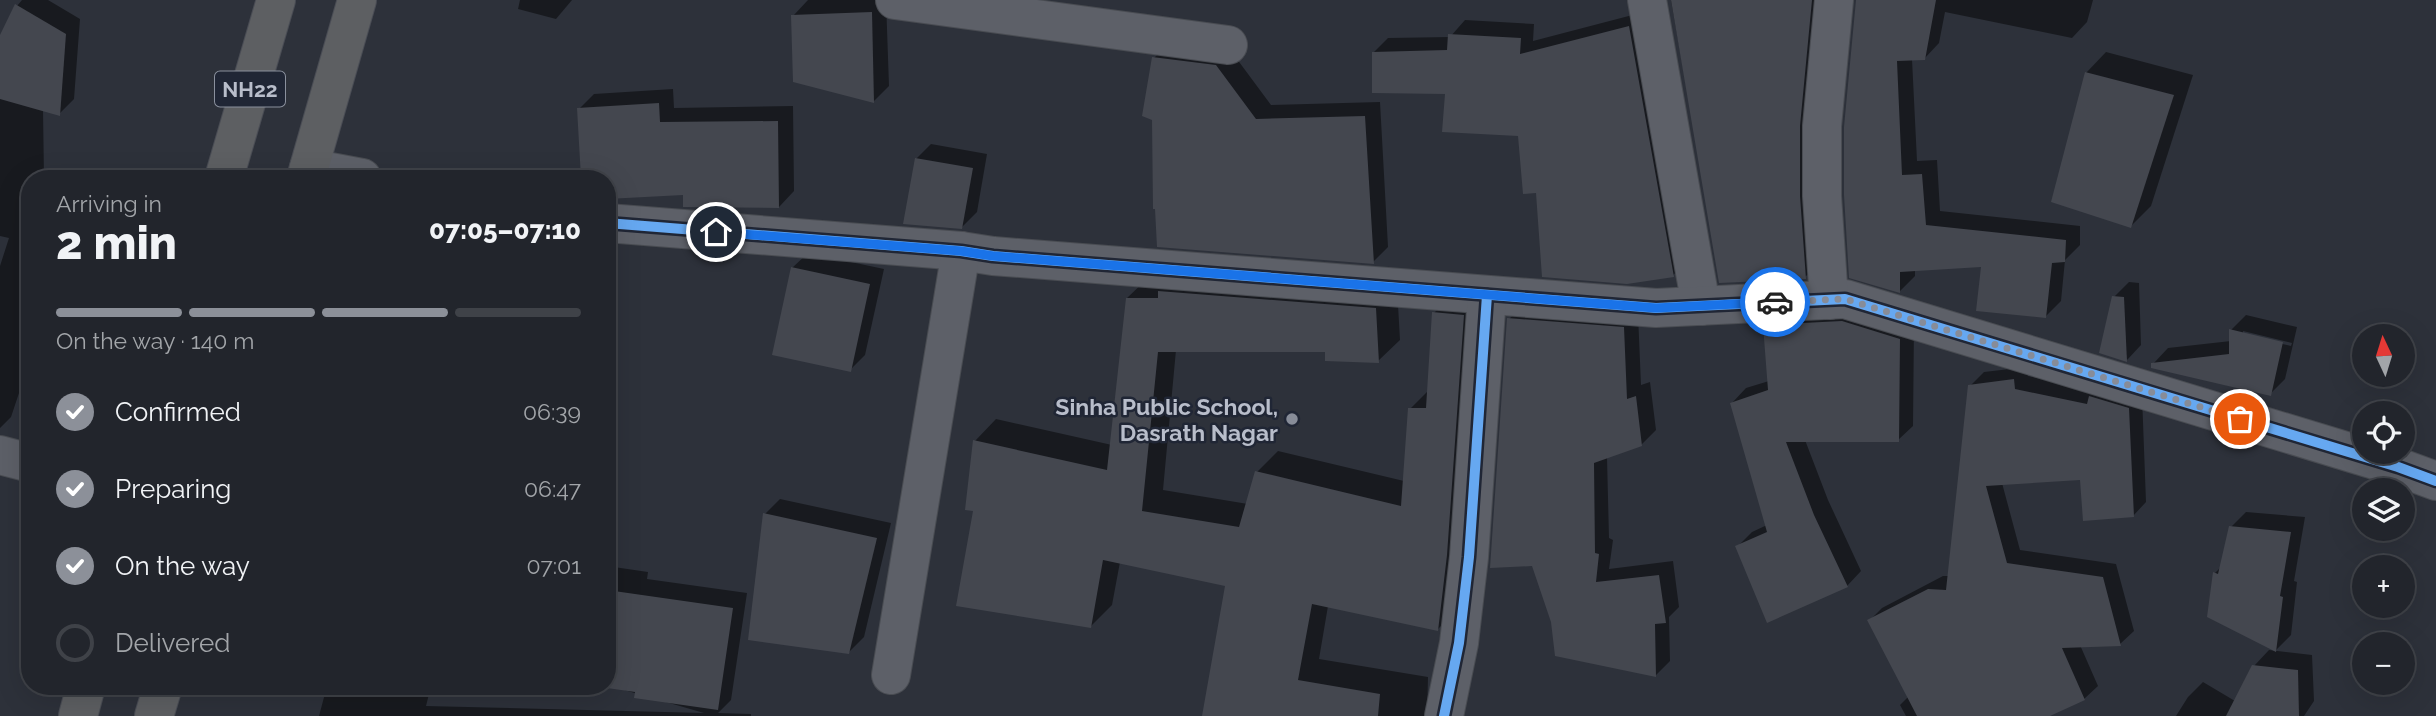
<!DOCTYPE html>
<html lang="en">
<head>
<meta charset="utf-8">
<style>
  body { margin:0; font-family:Raleway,sans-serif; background:#2a2d34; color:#f1f3f6; height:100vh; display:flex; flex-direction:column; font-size:26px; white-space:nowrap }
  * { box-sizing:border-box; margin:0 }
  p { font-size:23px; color:#a2a5a9 }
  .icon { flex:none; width:38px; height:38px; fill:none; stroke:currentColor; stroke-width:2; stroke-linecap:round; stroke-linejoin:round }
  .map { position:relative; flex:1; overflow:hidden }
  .panel { position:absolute; left:21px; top:170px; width:595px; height:525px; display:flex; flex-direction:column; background:#22252c; border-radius:28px; box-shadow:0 7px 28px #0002,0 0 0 2px #3f4248 }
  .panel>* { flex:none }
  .needle { width:46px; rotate:356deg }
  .tools { position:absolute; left:2352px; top:324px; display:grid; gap:14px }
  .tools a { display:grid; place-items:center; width:63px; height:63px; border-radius:50%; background:#22252c; box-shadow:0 7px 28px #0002,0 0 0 2px #3f4248; font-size:35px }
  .pin { position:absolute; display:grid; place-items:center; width:60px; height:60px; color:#fff; margin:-30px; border:4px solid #fff; border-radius:50%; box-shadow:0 2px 7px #0007 }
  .courier { position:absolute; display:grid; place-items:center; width:70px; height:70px; margin:-35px; border:5px solid #1a73e8; border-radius:50%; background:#fff; color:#222; box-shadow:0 2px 9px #0007 }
  .head em { font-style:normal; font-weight:800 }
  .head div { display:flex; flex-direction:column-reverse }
  .head { display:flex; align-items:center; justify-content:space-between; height:119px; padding:0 35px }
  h1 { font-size:46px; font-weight:800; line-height:52px }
  .bar { display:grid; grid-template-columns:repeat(4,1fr); gap:10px 7px; align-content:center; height:84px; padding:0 35px }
  .bar i { height:9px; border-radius:5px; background:#3f4248 }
  .bar .on { background:#8c9099 }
  .bar p { grid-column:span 4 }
  ol { padding:0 35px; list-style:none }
  li { display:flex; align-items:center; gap:21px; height:77px }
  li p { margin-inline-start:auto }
  li .icon { padding:7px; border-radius:50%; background:#8c9099; color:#fff; stroke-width:4 }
  li:last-child { color:#a2a5a9 }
  li i { width:38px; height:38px; border:4px solid #3f4248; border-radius:50% }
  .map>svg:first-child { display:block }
  .shadow { fill:#0007; fill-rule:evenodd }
  .building { fill:#44474f }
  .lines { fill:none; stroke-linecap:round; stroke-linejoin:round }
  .minor-casing { stroke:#494c52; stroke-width:40 }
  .highway-casing { stroke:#4a4d55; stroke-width:40 }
  .minor { stroke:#5d6068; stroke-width:38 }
  .highway { stroke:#5d5f62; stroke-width:38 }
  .cycleway-casing { stroke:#202635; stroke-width:15 }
  .cycleway { stroke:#66a8f1; stroke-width:10 }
  .done { stroke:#878c98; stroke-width:7; stroke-dasharray:0 12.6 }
  .route { stroke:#1a73e8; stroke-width:9 }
  .poi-dot { fill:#878c98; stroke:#202635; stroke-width:2.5 }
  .labels { text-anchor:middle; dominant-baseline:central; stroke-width:5; stroke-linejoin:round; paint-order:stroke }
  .shield { fill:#202635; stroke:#8a909d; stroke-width:2 }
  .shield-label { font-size:21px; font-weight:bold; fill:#b8bdca }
  .poi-label { font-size:23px; font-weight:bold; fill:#b8bdca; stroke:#202635; text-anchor:end }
</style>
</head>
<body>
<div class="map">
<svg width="2436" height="716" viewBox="0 0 2436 716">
  <rect width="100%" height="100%" fill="#2d313a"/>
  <g class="shadow">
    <polygon points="22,0 48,0 80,19 74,99 59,114 43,109 44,178 30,178 30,360 11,417 0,428 0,266 9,238 0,236 0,38 17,6"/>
    <polygon points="520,0 572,0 556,19 518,9"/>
    <polygon points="808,0 886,0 889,86 874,101 793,16"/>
    <polygon points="1671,0 1828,0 1824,259 1805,277 1721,281"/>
    <polygon points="1857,0 2093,0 2087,22 2072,38 1945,12 1939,43 1924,59 1912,59 1917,161 1937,160 1940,211 2080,226 2080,245 2065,260 2061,301 2045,317 1983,265 1915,269 1915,276 1900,291"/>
    <polygon points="1644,12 1687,261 1673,275 1538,191 1519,135 1373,53 1388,38 1450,37 1465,20 1534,24 1533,41"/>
    <polygon points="1169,43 1231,51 1271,105 1380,102 1388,247 1373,262 1154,119 1154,58"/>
    <polygon points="2106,52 2193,75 2151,206 2131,226 2086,73"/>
    <polygon points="673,89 674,108 793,106 794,191 779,207 684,193 607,178 582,178 579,109 594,94"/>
    <polygon points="931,144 987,154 977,212 962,227 916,159"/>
    <polygon points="808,253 884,269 865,355 850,370 792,268"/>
    <polygon points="1149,277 1397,287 1400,340 1378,361 1327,350 1176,350 1163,490 1248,504 1257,472 1278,451 1404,481 1410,409 1429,390 1434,313 1455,292 1484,294 1459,608 1438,629 1328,606 1319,659 1428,677 1427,716 1204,716 1227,585 1120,562 1112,605 1090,627 975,509 975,441 996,419 1112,445 1127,298"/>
    <polygon points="2129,282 2139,283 2141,345 2127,360 2114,297"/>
    <polygon points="1524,305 1638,314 1641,385 1650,382 1656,430 1641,445 1607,457 1609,538 1613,540 1609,569 1673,561 1679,607 1669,617 1670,661 1656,675 1557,654 1509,319"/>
    <polygon points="1779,311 1914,324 1913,426 1898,440 1805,440 1828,500 1861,571 1847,586 1737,547 1752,532 1767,525 1732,403 1746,388 1769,381 1764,325"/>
    <path d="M2246,315L2297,327L2285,379L2270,394L2153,364L2168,348L2231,341V330ZM2243,331L2292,343L2291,346L2243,335Z"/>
    <polygon points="2027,367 2028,376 2097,390 2142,395 2146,502 2133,516 2082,479 2002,483 2020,550 2116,564 2134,631 2120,644 2080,645 2098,686 2084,699 2046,716 1906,716 1900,705 1909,696 1869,621 1882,608 1943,576 1950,576 1970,386 1984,372"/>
    <polygon points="780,499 891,523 864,637 848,653 765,514"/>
    <polygon points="2246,512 2305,517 2294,581 2297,582 2291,635 2276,650 2215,573 2222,566 2231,527"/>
    <polygon points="607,566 648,572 647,579 747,593 731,700 718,713 751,714 751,716 319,716 327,686 431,686 426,706 704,713 607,685"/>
    <polygon points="2269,650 2312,655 2314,701 2304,716 2176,716 2188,697 2203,682 2235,701 2254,666"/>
  </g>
  <g class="building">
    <polygon points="1671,0 1812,0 1800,126 1800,196 1806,279 1719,283"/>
    <polygon points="1856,0 1936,0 1925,60 1897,61 1902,175 1922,174 1926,225 2066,240 2065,262 2052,263 2046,318 1976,311 1981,267 1900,272 1900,293 1849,278 1844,195 1844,127"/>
    <polygon points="15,4 66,34 60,116 0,99 0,35"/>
    <polygon points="872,12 874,103 793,82 791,15"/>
    <polygon points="1629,26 1674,277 1627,284 1542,277 1536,193 1523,194 1518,136 1442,132 1445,94 1372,93 1372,52 1447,50 1448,34 1521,38 1520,54"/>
    <polygon points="1152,57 1216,65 1256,119 1365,116 1374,264 1157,247 1155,209 1153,209 1152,120 1142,116"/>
    <polygon points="2085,72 2174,95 2131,228 2051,202"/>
    <polygon points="659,103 660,122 778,121 779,208 683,207 683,195 607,199 607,178 581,178 577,108"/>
    <polygon points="915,158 973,168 962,229 903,224"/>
    <polygon points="791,267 870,284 851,372 772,355"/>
    <polygon points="1158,291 1376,308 1379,363 1325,361 1325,352 1158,352 1142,511 1239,527 1255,471 1401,506 1408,408 1426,408 1432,312 1464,315 1447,555 1438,631 1312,604 1298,680 1380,694 1378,716 1202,716 1225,586 1103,560 1091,628 956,606 973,511 965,510 973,440 1107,470 1126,298 1158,298"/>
    <polygon points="2112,296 2124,297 2127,362 2099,353"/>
    <polygon points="1507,318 1624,327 1627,399 1636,396 1642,446 1594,463 1595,553 1599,554 1596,582 1659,575 1666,623 1655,624 1656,677 1555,656 1551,622 1532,566 1490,568"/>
    <polygon points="1842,321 1900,339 1899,442 1786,442 1814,515 1848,587 1767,623 1735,546 1767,532 1730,403 1768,390 1763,325"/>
    <polygon points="2229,329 2283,342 2271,396 2151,368 2151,363 2229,354"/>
    <polygon points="2014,379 2015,389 2087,404 2089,396 2129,408 2134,517 2083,521 2080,480 1986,486 2007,563 2103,577 2121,646 2062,648 2085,700 2050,716 1917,716 1867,620 1928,589 1946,590 1968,385"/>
    <polygon points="763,513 877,538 849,654 748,640"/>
    <polygon points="2229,526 2291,532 2280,596 2283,597 2276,652 2207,617 2213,572 2218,574"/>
    <polygon points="607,590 733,608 718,710 634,698 635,692 607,688"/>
    <polygon points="2252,665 2298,670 2299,716 2226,716"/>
  </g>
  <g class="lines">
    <defs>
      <g id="minor">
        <polyline points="895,0 1228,45"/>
        <polyline points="1647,0 1701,306"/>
        <polyline points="309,168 362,178"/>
        <polyline points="607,223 961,251 993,256 1656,308 1845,299 2398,467 2436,481"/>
        <polyline points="1829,300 1822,196 1822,126 1834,0"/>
        <polyline points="0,455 30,463"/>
        <polyline points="891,675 961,251"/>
        <polyline points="1444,716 1459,643 1469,557 1487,295"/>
      </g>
      <g id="highway">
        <polyline points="224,178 276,0"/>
        <polyline points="306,178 357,0"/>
        <polyline points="78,716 86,686"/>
        <polyline points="154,716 163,686"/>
      </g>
    </defs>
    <use href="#minor" class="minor-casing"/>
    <use href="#highway" class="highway-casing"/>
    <use href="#minor" class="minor"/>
    <use href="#highway" class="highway"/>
    <defs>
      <g id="cycleway">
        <polyline points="607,223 961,251 993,256 1656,308 1845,299 2398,467 2436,481"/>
        <polyline points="1444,716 1459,643 1469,557 1487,295"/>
      </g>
    </defs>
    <use href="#cycleway" class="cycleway-casing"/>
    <use href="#cycleway" class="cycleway"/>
  </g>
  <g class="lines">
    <polyline class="done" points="1775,302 1845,299 2240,419"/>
    <polyline class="route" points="716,232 961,251 993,256 1656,308 1775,302"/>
  </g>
  <circle class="poi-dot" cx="1292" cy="419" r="7"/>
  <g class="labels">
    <rect class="shield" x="215" y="71.5" width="70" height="35" rx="5"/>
    <g class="shield-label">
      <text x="250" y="89">NH22</text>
    </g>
    <g class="poi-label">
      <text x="1278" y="406">Sinha Public School,<tspan x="1278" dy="26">Dasrath Nagar</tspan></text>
    </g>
  </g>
</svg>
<div class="tools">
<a><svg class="needle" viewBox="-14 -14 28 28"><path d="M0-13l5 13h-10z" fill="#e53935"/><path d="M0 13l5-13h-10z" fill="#a2a5a9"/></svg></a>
<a><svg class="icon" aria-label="locate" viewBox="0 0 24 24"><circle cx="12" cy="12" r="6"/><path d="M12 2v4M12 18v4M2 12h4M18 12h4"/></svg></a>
<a><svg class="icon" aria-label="layers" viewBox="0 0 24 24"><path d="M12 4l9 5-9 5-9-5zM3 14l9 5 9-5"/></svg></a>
<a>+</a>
<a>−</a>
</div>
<div class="pin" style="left:2240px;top:419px;background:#ea580c"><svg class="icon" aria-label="bag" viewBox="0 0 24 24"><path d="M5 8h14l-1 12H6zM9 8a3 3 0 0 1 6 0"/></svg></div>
<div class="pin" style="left:716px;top:232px;background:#1f2937"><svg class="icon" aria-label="home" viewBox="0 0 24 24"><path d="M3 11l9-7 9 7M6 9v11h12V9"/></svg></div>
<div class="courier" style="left:1775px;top:302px"><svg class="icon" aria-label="car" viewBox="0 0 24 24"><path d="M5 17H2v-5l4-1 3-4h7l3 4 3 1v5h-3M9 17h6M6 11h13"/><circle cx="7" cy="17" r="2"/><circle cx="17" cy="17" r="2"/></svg></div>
<section class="panel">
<div class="head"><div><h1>2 min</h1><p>Arriving in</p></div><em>07:05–07:10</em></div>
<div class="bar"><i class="on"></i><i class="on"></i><i class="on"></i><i></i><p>On the way · 140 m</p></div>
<ol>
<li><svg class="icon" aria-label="check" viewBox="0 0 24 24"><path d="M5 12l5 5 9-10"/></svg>Confirmed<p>06:39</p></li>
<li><svg class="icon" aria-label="check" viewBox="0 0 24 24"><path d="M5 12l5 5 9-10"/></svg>Preparing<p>06:47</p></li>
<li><svg class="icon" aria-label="check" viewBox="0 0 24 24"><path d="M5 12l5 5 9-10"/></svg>On the way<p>07:01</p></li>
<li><i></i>Delivered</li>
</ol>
</section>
</div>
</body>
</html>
